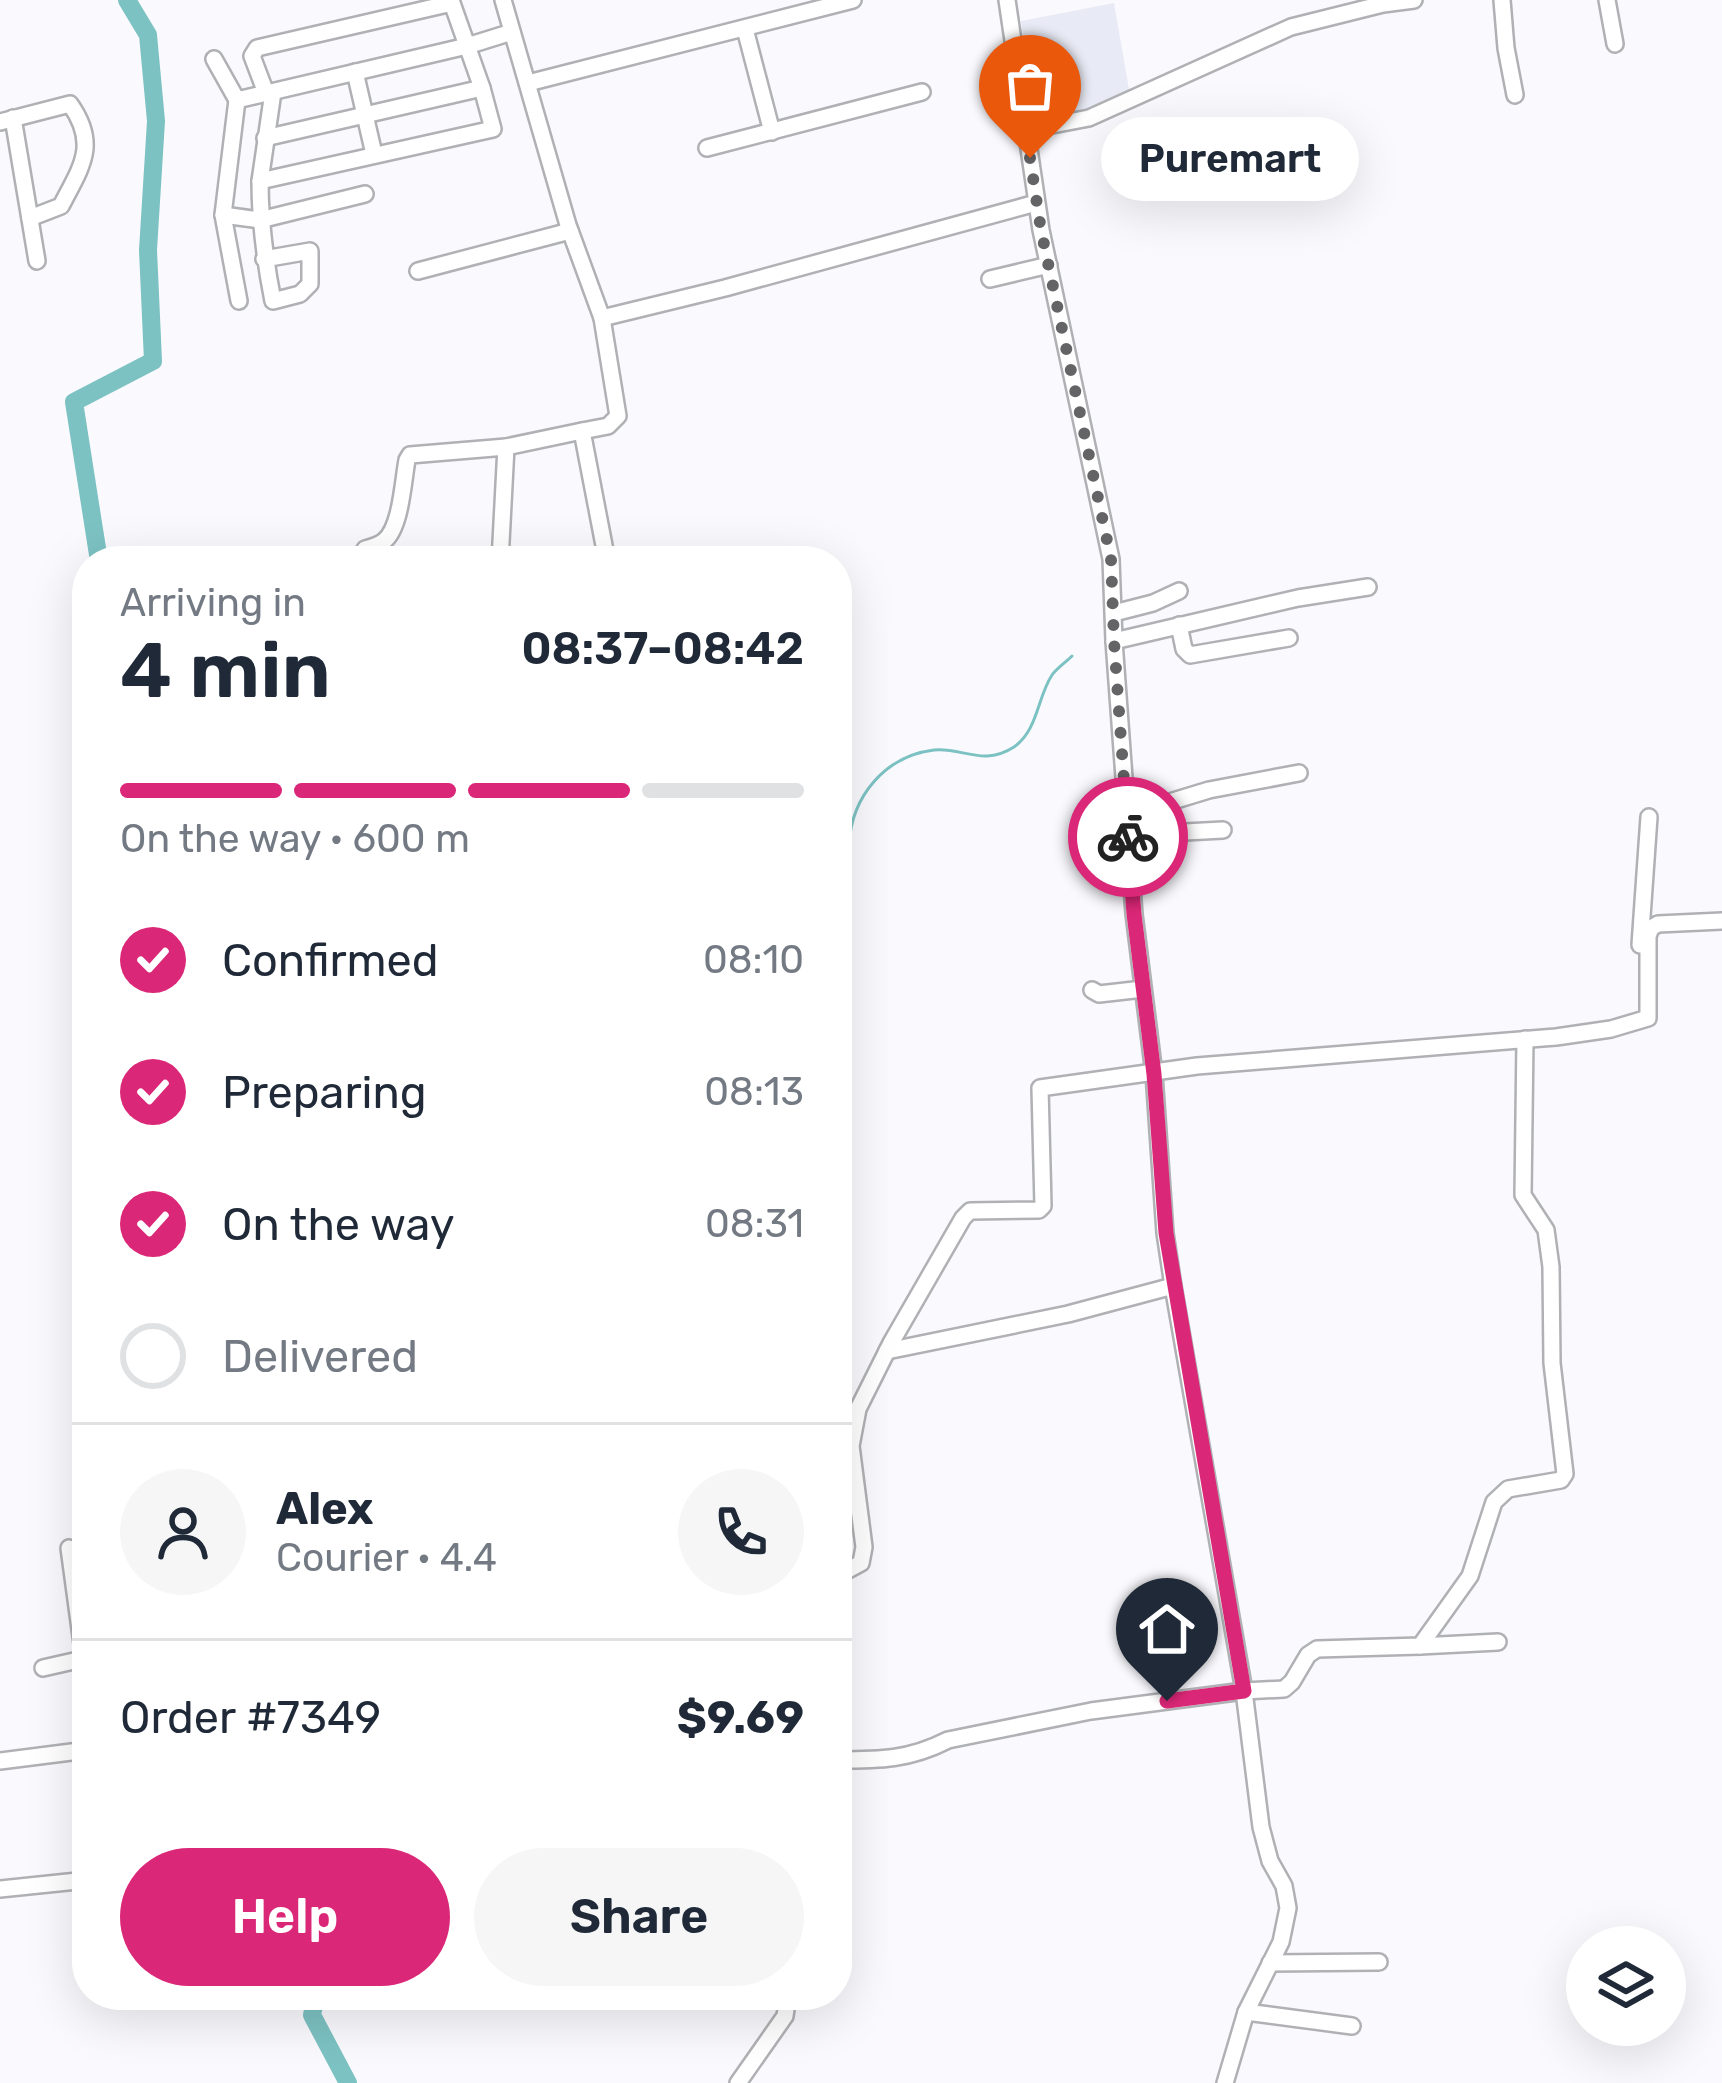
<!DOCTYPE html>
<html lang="en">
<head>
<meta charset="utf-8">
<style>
  body { margin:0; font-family:Rubik,sans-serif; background:#f6f6f7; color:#1f2937; height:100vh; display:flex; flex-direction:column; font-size:45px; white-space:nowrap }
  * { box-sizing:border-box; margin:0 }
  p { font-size:39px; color:#747a83 }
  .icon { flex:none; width:66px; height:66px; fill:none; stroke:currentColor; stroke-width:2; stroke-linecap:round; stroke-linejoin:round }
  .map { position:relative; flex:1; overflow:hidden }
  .sheet { position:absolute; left:72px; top:546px; width:780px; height:1464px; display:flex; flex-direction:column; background:#fff; border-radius:48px; box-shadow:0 12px 48px #0002 }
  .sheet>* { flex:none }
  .tools { position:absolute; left:1566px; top:1926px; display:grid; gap:24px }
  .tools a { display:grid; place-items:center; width:120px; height:120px; border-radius:50%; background:#fff; box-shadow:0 12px 48px #0002; font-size:60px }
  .pin { position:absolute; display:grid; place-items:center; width:102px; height:102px; color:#fff; margin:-123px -51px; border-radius:50% 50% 50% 0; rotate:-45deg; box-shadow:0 0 12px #0007 }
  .pin .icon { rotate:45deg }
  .courier { position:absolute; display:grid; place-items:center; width:120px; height:120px; margin:-60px; border:9px solid #db2777; border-radius:50%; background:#fff; color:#222; box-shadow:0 3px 15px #0007 }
  .bubble { position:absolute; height:84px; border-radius:42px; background:#fff; box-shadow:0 12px 48px #0002; font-size:39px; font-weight:600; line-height:84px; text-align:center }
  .summary em { font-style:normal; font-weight:600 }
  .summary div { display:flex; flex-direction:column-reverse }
  .summary { display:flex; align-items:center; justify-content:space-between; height:204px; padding:0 48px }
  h1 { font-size:78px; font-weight:600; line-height:90px }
  .bar { display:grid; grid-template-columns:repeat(4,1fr); gap:18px 12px; align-content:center; height:144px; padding:0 48px }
  .bar i { height:15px; border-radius:9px; background:#e0e1e3 }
  .bar .current { background:#db2777 }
  .bar p { grid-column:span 4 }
  .line { display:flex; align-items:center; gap:30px; padding:0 48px; border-top:3px solid #e0e1e3 }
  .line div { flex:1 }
  .round { display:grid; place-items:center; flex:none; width:126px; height:126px; border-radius:63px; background:#f6f6f7 }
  ol { padding:0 48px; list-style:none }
  li { display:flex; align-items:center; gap:36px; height:132px }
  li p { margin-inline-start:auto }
  li .icon { padding:12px; border-radius:50%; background:#db2777; color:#fff; stroke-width:4 }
  li:last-child { color:#747a83 }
  li i { width:66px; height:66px; border:6px solid #e0e1e3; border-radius:50% }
  .action { display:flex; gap:24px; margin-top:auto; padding:24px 48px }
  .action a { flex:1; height:138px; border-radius:72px; background:#db2777; color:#fff; font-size:48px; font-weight:600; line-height:138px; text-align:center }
  .action a+a { background:#f6f6f7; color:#1f2937 }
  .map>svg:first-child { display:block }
  .built { fill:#e8eaf5 }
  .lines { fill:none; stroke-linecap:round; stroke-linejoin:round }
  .stream { stroke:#7dc2c3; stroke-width:3 }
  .river { stroke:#7dc2c3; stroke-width:18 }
  .minor-casing { stroke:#b0b1b4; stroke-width:20 }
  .minor { stroke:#fff; stroke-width:15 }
  .done { stroke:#646467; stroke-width:12; stroke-dasharray:0 21.6 }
  .route { stroke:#db2777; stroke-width:15 }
</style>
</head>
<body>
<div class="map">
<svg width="1722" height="2083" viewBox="0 0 1722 2083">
  <rect width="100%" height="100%" fill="#fafafe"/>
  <polygon class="built" points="1114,3 1130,95 1089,111 1052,119 1034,110 1021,21"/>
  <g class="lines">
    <path class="stream" d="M837,925C840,916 845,908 847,899C852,883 848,861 849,844C852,796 885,756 934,750C962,747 983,767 1014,747C1038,730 1037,698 1052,675C1057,668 1066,662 1072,656"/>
    <g class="river">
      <polyline points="99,561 74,402 153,361 148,250 156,121 148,35 127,0"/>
      <polyline points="316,1995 312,2015 348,2083"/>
    </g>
    <defs>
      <g id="minor">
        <polyline points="503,0 568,225 602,318 618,416 608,426 582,431 607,561"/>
        <polyline points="1007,0 1041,230 1111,559 1114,641 1134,914 1154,1074 1165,1233 1173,1286 1244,1691 1261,1827 1270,1861 1284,1886 1288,1908 1281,1942 1246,2012 1225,2083"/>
        <polyline points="1502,0 1506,48 1515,95"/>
        <polyline points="1607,0 1615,44"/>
        <polyline points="745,29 772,132"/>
        <polyline points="214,59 237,100 223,215 239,301"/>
        <polyline points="355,72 374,154"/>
        <polyline points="528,83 853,0"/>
        <polyline points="266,93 252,56 257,48 452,3 482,88 493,129 260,181 273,92"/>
        <polyline points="237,100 467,46 512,32"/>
        <polyline points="13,118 37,261"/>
        <path d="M0,122L70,104C99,145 81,167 61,206L30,218"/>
        <polyline points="1026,130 1089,118 1291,27 1383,4 1414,0"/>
        <polyline points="265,138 482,88"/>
        <polyline points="707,148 922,92"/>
        <path d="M260,181C260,222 265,261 273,301L300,294L310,284V251L264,259"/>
        <polyline points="223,215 260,220 365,194"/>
        <polyline points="418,271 570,231"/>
        <polyline points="990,279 1049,265"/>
        <polyline points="602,318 725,288 1036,203"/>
        <path d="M365,549C372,547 379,545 384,541C401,528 403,481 407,460L410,455L506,447L582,431"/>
        <polyline points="500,561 506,447"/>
        <polyline points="1114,613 1153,603 1179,591"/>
        <polyline points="1179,625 1184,649 1190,655 1289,638"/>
        <polyline points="1114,641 1298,598 1368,587"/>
        <polyline points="1127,815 1209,790 1299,773"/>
        <polyline points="1128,835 1223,830"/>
        <polyline points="1640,945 1649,817"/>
        <polyline points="1092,990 1099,994 1143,989"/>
        <polyline points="887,1351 1068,1314 1173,1286"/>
        <polyline points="69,1548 84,1659"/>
        <polyline points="837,1576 861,1563 864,1547 851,1446 858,1409 891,1343 963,1218 970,1211 1039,1210 1043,1206 1040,1088 1197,1066 1556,1037 1611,1029 1648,1018 1648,936 1651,928 1658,924 1722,921"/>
        <polyline points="1420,1646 1498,1642"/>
        <polyline points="43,1668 87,1658"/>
        <path d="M837,1760C880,1760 909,1760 948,1740L1091,1711L1244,1691L1284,1689L1292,1682L1308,1655L1317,1649L1420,1646L1470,1576L1494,1502L1508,1489L1561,1480L1565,1474L1552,1363L1551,1267L1546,1230L1523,1195L1525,1039"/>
        <polyline points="0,1761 87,1750"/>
        <polyline points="0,1889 87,1880"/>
        <polyline points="1270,1963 1379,1962"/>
        <polyline points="1246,2012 1352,2026"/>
        <polyline points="738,2083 785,2016 788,1995"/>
      </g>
    </defs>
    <use href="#minor" class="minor-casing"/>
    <use href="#minor" class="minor"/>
  </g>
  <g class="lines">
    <polyline class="done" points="1030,158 1041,230 1111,559 1114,641 1128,837"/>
    <polyline class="route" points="1128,837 1134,914 1154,1074 1166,1233 1244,1691 1167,1701"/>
  </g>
</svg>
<div class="tools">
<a><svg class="icon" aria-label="layers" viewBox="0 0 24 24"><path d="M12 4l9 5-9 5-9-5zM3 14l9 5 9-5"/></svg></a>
</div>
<div class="pin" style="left:1030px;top:158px;background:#ea580c"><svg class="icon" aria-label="bag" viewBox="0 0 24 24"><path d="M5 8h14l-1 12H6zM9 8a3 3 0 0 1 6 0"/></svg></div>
<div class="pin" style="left:1167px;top:1701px;background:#1f2937"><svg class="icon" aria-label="home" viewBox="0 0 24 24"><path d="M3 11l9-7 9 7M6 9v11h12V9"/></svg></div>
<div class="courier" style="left:1128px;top:837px"><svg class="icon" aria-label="bike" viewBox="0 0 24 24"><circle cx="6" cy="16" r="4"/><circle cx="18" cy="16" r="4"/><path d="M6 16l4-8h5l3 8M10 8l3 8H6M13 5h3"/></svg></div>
<div class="bubble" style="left:1101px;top:117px;width:258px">Puremart</div>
<section class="sheet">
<div class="summary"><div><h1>4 min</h1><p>Arriving in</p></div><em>08:37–08:42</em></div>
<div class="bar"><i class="current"></i><i class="current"></i><i class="current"></i><i></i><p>On the way · 600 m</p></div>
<ol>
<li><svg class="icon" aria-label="check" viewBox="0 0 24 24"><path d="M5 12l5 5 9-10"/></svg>Confirmed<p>08:10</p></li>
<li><svg class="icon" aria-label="check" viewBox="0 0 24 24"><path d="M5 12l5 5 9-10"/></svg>Preparing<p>08:13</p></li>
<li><svg class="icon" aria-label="check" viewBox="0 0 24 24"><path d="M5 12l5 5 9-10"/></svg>On the way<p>08:31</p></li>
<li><i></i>Delivered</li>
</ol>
<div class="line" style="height:216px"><a class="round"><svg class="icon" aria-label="person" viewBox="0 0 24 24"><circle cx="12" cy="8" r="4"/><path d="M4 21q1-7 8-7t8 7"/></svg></a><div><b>Alex</b><p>Courier · 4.4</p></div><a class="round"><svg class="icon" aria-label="phone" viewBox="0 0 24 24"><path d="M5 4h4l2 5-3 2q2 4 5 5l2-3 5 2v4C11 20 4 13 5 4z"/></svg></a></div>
<div class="line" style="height:156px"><div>Order #7349</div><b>$9.69</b></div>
<div class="action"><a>Help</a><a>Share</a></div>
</section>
</div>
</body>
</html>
